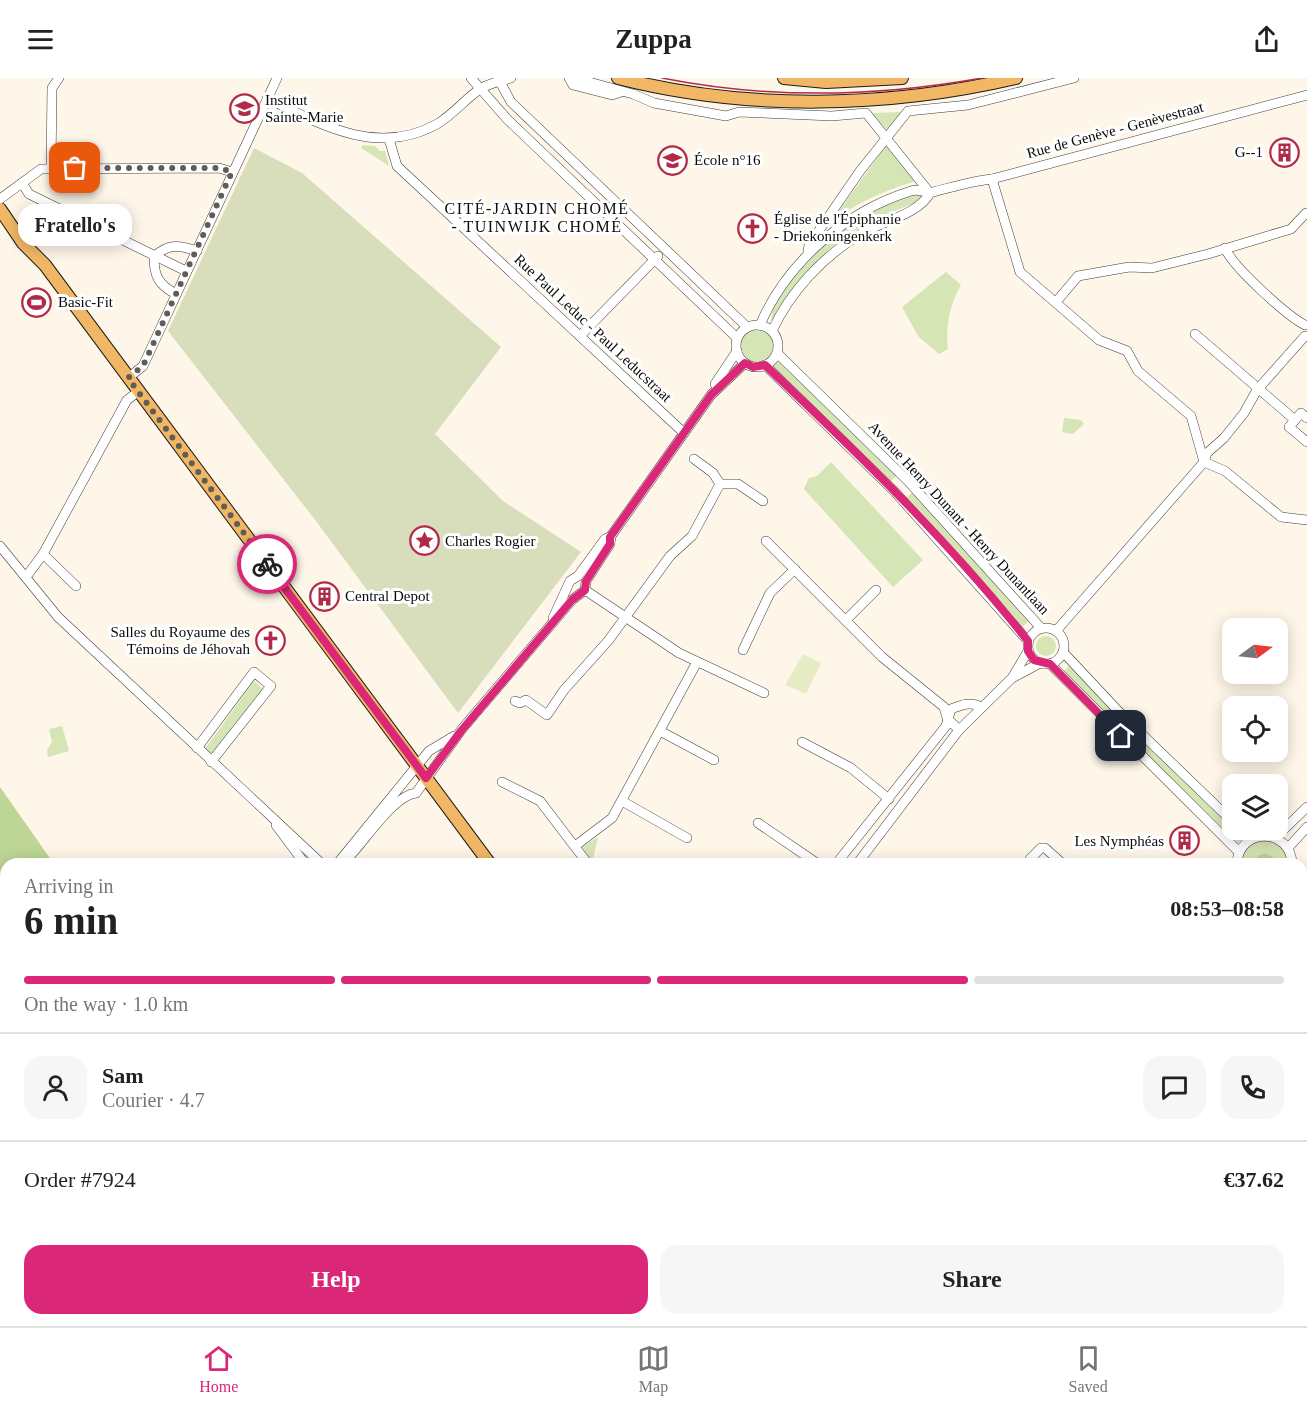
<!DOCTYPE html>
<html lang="en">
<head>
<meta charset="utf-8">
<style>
  body { margin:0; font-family:"Times New Roman",serif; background:#f6f6f6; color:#222; height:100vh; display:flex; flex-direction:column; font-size:22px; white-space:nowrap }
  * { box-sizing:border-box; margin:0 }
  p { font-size:20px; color:#767676 }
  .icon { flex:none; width:33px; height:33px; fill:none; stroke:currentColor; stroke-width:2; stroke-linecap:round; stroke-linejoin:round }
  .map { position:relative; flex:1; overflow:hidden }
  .panel { position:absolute; left:0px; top:780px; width:1308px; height:468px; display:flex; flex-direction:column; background:#fff; border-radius:18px 18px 0 0; box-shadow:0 3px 15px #0003 }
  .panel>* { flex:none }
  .needle { width:39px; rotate:75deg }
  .buttons { position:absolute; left:1222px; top:540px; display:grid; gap:12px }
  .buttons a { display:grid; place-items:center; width:66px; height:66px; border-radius:12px; background:#fff; box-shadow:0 3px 15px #0003; font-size:30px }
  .pin { position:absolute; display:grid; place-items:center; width:51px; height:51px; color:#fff; margin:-26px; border-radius:12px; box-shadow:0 3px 9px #0006 }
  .courier { position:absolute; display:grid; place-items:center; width:60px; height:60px; margin:-30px; border:4px solid #db2777; border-radius:50%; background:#fff; color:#222; box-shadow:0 2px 8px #0007 }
  .bubble { position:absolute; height:42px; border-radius:18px; background:#fff; box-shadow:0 3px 15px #0003; font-size:20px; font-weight:600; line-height:42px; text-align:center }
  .head em { font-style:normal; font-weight:600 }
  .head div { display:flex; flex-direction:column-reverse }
  .head { display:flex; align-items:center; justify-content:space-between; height:102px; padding:0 24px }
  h1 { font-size:39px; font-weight:600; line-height:45px }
  .bar { display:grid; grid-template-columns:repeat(4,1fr); gap:9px 6px; align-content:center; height:72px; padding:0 24px }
  .bar i { height:8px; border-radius:4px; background:#e0e0e0 }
  .bar .selected { background:#db2777 }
  .bar p { grid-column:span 4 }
  .line { display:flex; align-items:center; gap:15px; padding:0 24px; border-top:2px solid #e0e0e0 }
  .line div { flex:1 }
  .round { display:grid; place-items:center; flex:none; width:63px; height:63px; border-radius:18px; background:#f6f6f6 }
  .action { display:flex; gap:12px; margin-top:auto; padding:12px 24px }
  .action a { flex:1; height:69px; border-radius:18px; background:#db2777; color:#fff; font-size:24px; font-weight:600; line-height:69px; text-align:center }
  .action a+a { background:#f6f6f6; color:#222 }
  header { display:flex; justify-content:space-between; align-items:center; height:78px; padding:0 24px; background:#fff; font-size:27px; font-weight:600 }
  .menu { display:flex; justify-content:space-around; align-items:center; height:84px; border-top:2px solid #e0e0e0; background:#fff; font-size:16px; color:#767676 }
  .menu a { display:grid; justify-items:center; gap:3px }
  .menu .selected { color:#db2777 }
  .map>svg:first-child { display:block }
  .green { fill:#d6e5b5 }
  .forest { fill:#bdd595 }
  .cemetery { fill:#d8ddbc }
  .pitch { fill:#e6edc6 }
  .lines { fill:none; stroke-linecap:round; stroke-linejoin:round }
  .minor-casing { stroke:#3d3d3d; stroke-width:10 }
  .major-casing { stroke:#1b1b1b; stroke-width:14 }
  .minor { stroke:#fff; stroke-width:9 }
  .major { stroke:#f1b765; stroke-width:12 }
  .tram { stroke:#b12b49; stroke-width:1.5 }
  .done { stroke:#5f5d58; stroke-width:6; stroke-dasharray:0 10.8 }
  .route { stroke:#db2777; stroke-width:8 }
  .labels { text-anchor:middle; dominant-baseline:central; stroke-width:6; stroke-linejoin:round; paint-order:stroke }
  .poi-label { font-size:15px; fill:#0a0a0a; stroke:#fff; text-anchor:start }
  .street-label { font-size:15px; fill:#0a0a0a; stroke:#fff }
  .neighbourhood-label { font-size:16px; letter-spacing:1.5px; fill:#0a0a0a; stroke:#fff }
</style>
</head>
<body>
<header><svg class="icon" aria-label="menu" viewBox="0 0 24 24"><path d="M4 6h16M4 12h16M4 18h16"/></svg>Zuppa<svg class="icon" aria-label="share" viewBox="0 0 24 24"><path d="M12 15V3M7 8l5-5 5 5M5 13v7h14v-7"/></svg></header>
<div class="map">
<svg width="1307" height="1248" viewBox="0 0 1307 1248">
  <rect width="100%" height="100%" fill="#fef6e8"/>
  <g class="green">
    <polygon points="901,34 887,52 871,35"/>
    <polygon points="362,67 375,68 380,73 385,73 389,88 361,70"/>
    <path d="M886,68L916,103C889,111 862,122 839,139L836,137Z"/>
    <path d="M921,114L924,122C886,135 848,151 820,181C803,201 788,223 772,244C770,230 777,222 785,211C819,163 866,132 921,114Z"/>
    <path d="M946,194L961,207C950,225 945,250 948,271L939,276L918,258L902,229Z"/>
    <circle cx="757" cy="268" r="16"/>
    <polygon points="781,281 897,397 890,404 774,289"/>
    <polygon points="1064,340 1081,342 1084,346 1073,356 1062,354"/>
    <polygon points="831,384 923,482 893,509 804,411 809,400 817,398"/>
    <polygon points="913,414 1029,543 1022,549 906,420"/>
    <circle cx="1046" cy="568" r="10"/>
    <polygon points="1070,587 1233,748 1233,752 1244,759 1238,765 1062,595"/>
    <polygon points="254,603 263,611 211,677 205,671"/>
    <polygon points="62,648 69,673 48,679 47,672 52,664 49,651"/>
    <polygon points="598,759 592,785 582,769"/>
    <path d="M1264,762C1279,765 1285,772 1287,786H1242C1243,772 1251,765 1264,762Z"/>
  </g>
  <g class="forest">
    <polygon points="0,709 54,786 6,786 6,871 0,862"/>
    <polygon points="1265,775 1273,779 1274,786 1256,786 1258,778"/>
    <polygon points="0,969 6,977 6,1165 0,1169"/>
  </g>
  <polygon class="cemetery" points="254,70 302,95 501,269 435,356 503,423 581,474 458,635 316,443 168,253"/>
  <polygon class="pitch" points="803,576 821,585 806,616 785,607"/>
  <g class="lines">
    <defs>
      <g id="minor">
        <polyline points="471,0 507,41 737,260"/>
        <polyline points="498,0 511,24 747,249"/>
        <polyline points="569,0 573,7 612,17 621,14"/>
        <polyline points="574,0 633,16 654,25 726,38 739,34 832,38 866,35 930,115"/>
        <path d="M267,20C321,47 378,79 437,46C454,36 465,21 480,11C489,5 501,3 511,0"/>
        <polyline points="389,61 397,88 684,355"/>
        <polyline points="51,90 52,10 59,0"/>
        <polyline points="992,101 1020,194 1099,262 1127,273 1138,293 1191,338 1204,384 1225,393 1281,439 1307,442"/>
        <polyline points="22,105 29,116 186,193"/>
        <polyline points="0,121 41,91 219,90 232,94"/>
        <path d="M1225,170C1232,188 1287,238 1305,247"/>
        <polyline points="808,174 809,167 860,93 908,33 968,27 1074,0"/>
        <path d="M176,216C159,207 154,199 154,179C168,165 180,167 197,173"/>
        <polyline points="1056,224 1078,198 1129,189 1152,190 1208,176 1291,151 1306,135"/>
        <path d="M760,247C787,184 846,133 911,113C919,110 926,116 933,114C953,109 972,103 992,101L1307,17"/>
        <circle cx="757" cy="268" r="21"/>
        <path d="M772,253C790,214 823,178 861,156C882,143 918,137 930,115"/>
        <polyline points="1195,256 1295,342"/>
        <polyline points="580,258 658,178"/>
        <polyline points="777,275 907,402 1041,550"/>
        <polyline points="765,287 895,414 1028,563"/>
        <polyline points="128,300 143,288 277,0"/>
        <polyline points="715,306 737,273"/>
        <polyline points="1307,340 1301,335 1289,349 1307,364"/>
        <polyline points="694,381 713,395 720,406"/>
        <polyline points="720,406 738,406 763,423"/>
        <polyline points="766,463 882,579 944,629 947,640 959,652"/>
        <polyline points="0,468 58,539 322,786"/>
        <polyline points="43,476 76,508"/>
        <polyline points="26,499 43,476 127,322 139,313"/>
        <polyline points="585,512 679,575 764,615"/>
        <polyline points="553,540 570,503 578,498 605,461 611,458 711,317 745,285"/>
        <polyline points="846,542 876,512"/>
        <circle cx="1046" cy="568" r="18"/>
        <polyline points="1056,553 1204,384 1207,375 1224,360 1244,335 1257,312 1305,258"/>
        <polyline points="743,572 770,515 795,491"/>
        <polyline points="1063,574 1122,637 1233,744"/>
        <polyline points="1050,586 1239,774"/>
        <polyline points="1014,599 1040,585"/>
        <polyline points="515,623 520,625 526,622 547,637 564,612 608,563 670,478 692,458 720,406"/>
        <polyline points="660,653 714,682"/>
        <polyline points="802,664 851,690 889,721"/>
        <polyline points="197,670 254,594 271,608 211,684"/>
        <polyline points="502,704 540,723 588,786"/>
        <polyline points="622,723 687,760"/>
        <polyline points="758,745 818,786"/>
        <polyline points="276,747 305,786"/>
        <polyline points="1241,752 1252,760"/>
        <polyline points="1276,759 1307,729"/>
        <polyline points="575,768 612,740 697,584"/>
        <polyline points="1288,770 1307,749"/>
        <polyline points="337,786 429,673 454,658"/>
        <path d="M342,786C362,769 391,718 416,715L462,651L572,522L585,512L586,503L610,466L611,458"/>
        <path d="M836,786L946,648L951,631C961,627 971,623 981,629"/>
        <polyline points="857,786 959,652 1012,600 1028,573"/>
        <polyline points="1029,786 1030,781 1041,770 1045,770 1063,786"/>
        <path d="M1237,786C1238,749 1291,749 1292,786"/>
        <polyline points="1302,809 1307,814"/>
        <polyline points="1302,831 1307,835"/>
        <polyline points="1302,1007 1307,1012"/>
        <polyline points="0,1190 6,1184"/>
        <polyline points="557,1242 564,1248"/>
        <polyline points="721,1242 726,1248"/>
        <polyline points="877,1242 961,1248"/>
        <polyline points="1276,1242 1279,1248"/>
        <polyline points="1285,1242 1288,1248"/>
        <polyline points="460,1248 465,1242"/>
        <polyline points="787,1248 795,1242"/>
        <polyline points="840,1248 844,1242"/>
        <polyline points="1297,1248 1300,1242"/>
      </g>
      <g id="major">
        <path d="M618,0C747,33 887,30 1016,0"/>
        <polyline points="784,0 826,4 902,0"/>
        <polyline points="0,131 23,165 45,187 490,786"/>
        <polyline points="829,1242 834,1248"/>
      </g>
    </defs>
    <use href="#minor" class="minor-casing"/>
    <use href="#major" class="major-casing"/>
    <use href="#minor" class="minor"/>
    <use href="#major" class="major"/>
    <path class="tram" d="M662,0C767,21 876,19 982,0"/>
  </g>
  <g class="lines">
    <polyline class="done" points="75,90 219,90 232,94 143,288 128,300 267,486"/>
    <path class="route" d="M267,486L426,700L461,653L572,522L585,512L586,503L610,466V459L711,317L745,285L753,289L765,287C857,374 949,463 1028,563V573L1034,582L1050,586L1121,658"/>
  </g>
  <defs>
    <symbol id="school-ring" viewBox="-11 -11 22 22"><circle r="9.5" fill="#fff" stroke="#b12b49" stroke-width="1.5"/><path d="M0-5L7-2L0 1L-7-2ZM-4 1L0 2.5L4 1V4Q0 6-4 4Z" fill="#b12b49"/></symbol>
    <symbol id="building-ring" viewBox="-11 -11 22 22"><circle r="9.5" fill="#fff" stroke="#b12b49" stroke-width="1.5"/><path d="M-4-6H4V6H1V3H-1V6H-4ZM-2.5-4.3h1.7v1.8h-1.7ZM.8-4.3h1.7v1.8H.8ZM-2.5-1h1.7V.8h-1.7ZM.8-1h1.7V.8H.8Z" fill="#b12b49"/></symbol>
    <symbol id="church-ring" viewBox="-11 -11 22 22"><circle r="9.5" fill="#fff" stroke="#b12b49" stroke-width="1.5"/><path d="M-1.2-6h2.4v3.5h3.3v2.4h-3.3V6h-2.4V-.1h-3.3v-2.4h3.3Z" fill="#b12b49"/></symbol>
    <symbol id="stadium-ring" viewBox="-11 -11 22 22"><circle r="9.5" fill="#fff" stroke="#b12b49" stroke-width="1.5"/><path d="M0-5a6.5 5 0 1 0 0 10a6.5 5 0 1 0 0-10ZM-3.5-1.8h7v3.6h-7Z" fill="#b12b49"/></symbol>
    <symbol id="sight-ring" viewBox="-11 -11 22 22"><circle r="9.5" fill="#fff" stroke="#b12b49" stroke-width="1.5"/><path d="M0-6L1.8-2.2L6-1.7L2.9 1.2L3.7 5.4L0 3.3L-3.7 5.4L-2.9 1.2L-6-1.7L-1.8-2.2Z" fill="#b12b49"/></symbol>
  </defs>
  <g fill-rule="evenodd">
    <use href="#school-ring" x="228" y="14" width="33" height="33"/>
    <use href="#building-ring" x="1268" y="58" width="33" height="33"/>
    <use href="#school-ring" x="656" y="66" width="33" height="33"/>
    <use href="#church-ring" x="736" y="134" width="33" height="33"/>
    <use href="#stadium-ring" x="20" y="208" width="33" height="33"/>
    <use href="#sight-ring" x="408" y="446" width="33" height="33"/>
    <use href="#building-ring" x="308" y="502" width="33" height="33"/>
    <use href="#church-ring" x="254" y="546" width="33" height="33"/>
    <use href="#building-ring" x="1168" y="746" width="33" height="33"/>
  </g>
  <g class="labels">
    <g class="poi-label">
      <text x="265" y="22">Institut<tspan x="265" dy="17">Sainte-Marie</tspan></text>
      <text x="1263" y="74" text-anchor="end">G--1</text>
      <text x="694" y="82">École n°16</text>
      <text x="774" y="141">Église de l'Épiphanie<tspan x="774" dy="17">- Driekoningenkerk</tspan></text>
      <text x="58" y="224">Basic-Fit</text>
      <text x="445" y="463">Charles Rogier</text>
      <text x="345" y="518">Central Depot</text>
      <text x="250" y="554" text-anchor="end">Salles du Royaume des<tspan x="250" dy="17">Témoins de Jéhovah</tspan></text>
      <text x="1164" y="763" text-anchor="end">Les Nymphéas</text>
    </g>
    <g class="street-label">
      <text transform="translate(1115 52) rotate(-15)">Rue de Genève - Genèvestraat</text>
      <text transform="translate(593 250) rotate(43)">Rue Paul Leduc - Paul Leducstraat</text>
      <text transform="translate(959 440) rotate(47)">Avenue Henry Dunant - Henry Dunantlaan</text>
    </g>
    <g class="neighbourhood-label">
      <text x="537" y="130">CITÉ-JARDIN CHOMÉ<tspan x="537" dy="18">- TUINWIJK CHOMÉ</tspan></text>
    </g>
  </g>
</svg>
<div class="buttons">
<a><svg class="needle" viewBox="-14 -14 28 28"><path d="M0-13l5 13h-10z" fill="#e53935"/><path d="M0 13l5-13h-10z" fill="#767676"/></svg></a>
<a><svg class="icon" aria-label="locate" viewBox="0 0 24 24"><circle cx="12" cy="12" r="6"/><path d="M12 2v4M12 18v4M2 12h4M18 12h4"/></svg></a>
<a><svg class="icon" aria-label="layers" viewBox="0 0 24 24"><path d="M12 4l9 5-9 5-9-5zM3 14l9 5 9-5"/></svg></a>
</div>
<div class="pin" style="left:75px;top:90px;background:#ea580c"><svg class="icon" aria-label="bag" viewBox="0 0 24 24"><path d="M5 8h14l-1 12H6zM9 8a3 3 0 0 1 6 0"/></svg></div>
<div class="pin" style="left:1121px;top:658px;background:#1f2937"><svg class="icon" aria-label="home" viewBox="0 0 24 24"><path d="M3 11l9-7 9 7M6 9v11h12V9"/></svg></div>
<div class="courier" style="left:267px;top:486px"><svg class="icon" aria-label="bike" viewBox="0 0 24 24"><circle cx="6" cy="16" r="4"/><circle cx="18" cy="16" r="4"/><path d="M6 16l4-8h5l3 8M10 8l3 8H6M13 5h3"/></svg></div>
<div class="bubble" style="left:18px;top:126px;width:114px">Fratello's</div>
<section class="panel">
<div class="head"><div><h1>6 min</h1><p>Arriving in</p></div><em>08:53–08:58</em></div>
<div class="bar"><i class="selected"></i><i class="selected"></i><i class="selected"></i><i></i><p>On the way · 1.0 km</p></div>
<div class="line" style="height:108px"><a class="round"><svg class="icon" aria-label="person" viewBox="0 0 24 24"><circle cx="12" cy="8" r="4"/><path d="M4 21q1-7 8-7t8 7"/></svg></a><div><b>Sam</b><p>Courier · 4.7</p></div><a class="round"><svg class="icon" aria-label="chat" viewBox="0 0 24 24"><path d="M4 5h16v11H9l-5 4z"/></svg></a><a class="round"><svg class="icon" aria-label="phone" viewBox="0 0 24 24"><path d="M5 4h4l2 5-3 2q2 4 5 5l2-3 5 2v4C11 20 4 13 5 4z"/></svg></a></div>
<div class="line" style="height:78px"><div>Order #7924</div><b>€37.62</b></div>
<div class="action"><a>Help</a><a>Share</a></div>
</section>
</div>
<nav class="menu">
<a class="selected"><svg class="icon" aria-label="home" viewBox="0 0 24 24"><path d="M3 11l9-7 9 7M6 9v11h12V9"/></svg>Home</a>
<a><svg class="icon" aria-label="map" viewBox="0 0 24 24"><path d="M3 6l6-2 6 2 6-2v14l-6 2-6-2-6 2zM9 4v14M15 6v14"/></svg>Map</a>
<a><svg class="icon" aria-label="saved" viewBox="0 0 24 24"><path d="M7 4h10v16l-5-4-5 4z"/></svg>Saved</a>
</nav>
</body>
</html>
